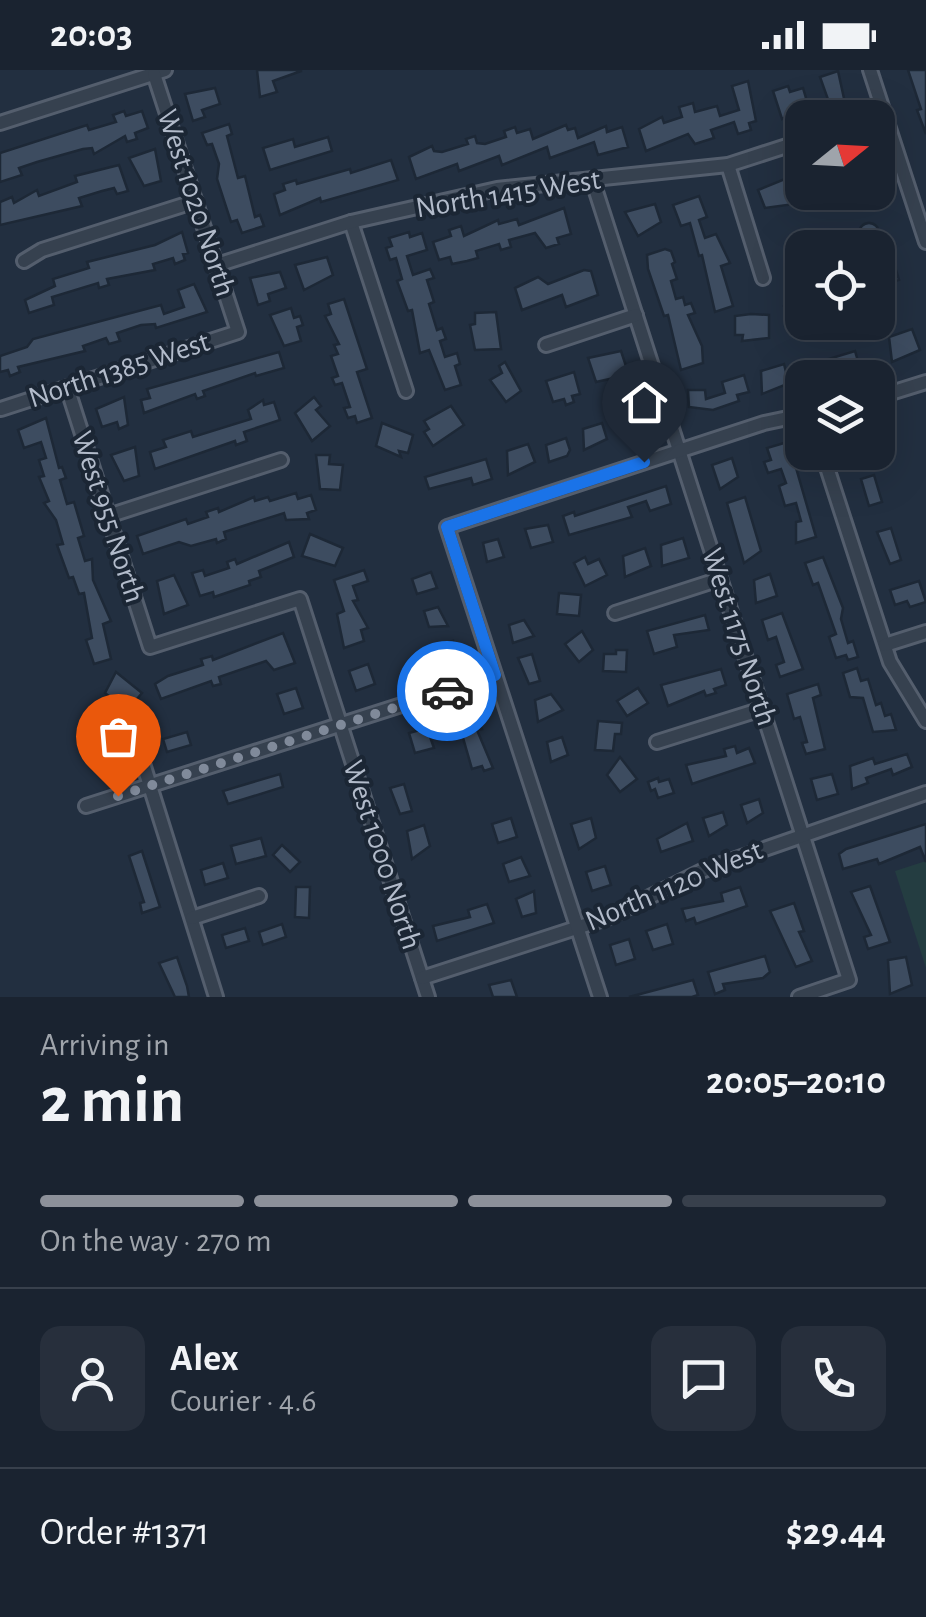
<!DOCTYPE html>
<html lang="en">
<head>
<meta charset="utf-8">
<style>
  body { margin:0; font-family:"Alegreya Sans",sans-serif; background:#272f3c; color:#f1f3f6; height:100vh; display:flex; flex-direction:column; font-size:38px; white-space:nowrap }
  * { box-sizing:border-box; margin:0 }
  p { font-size:32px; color:#9fa4ab }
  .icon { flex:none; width:55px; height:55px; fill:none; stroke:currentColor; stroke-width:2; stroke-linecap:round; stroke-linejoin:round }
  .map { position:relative; height:927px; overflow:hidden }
  .drawer { display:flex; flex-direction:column; background:#1a2330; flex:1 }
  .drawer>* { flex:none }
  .needle { width:65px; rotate:72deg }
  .tools { position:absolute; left:785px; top:30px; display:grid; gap:20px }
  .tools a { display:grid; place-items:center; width:110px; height:110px; border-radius:20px; background:#1a2330; box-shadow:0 10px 40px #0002,0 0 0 2px #38404c; font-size:50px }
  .pin { position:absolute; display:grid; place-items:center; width:85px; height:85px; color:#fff; margin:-102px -42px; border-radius:50% 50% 50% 0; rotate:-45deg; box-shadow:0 0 10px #0007 }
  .pin .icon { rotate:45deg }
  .courier { position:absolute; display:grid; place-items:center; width:100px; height:100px; margin:-50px; border:8px solid #1a73e8; border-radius:50%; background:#fff; color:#222; box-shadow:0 2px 12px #0007 }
  .head em { font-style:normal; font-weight:600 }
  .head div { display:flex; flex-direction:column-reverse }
  .head { display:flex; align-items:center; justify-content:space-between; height:170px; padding:0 40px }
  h1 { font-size:65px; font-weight:600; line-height:75px }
  .bar { display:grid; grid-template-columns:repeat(4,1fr); gap:15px 10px; align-content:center; height:120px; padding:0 40px }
  .bar i { height:12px; border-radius:8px; background:#38404c }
  .bar .current { background:#8c9099 }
  .bar p { grid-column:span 4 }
  .line { display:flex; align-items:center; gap:25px; padding:0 40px; border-top:2px solid #38404c }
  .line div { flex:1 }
  .round { display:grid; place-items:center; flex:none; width:105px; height:105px; border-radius:20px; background:#272f3c }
  .status { display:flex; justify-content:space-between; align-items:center; height:70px; padding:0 50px; background:#1a2330; direction:ltr }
  .status svg { height:28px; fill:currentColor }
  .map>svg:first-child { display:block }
  .green { fill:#243d41 }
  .building { fill:#3d4c60; stroke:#1d2836; stroke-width:2.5 }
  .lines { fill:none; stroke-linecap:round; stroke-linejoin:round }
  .minor-casing { stroke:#545e6d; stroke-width:18 }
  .minor { stroke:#36414f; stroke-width:12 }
  .done { stroke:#808a9a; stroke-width:10; stroke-dasharray:0 18 }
  .route { stroke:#1a73e8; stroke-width:12 }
  .labels { text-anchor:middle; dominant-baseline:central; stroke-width:8; stroke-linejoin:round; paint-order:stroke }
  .street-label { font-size:30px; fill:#b2bbca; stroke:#1b2634 }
</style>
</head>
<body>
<div class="status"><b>20:03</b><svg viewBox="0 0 49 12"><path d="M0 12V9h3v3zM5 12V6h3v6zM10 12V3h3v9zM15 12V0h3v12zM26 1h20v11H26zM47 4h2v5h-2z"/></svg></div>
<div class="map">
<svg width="926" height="927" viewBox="0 0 926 927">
  <rect width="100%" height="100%" fill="#222f40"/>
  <polygon class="green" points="926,791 926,898 895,801"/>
  <g class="building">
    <polygon points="257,0 301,0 301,1 273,11 277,22 260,27"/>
    <polygon points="908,0 926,0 926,64 917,40 921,39"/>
    <polygon points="838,1 845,33 831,38 820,7"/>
    <polygon points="748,11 756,51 749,53 751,60 738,64 734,52 711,60 714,68 695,74 688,64 646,81 639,59 662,47 664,53 682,47 679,37 693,33 695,42 717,36 720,46 739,40 732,16"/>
    <polygon points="788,16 790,22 803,18 808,35 782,49 773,21"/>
    <polygon points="215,18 220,34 202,40 205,47 193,51 185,24"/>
    <polygon points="124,41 126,46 142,41 148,58 135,63 137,69 127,72 125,66 94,84 92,78 83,79 37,92 19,98 22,105 0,112 0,83 87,55 89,60 116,52 113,45"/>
    <polygon points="229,54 232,64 227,66 238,108 245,106 255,147 260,145 264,156 242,163 237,150 231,152 217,109 219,94 212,74 207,75 202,63"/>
    <polygon points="566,55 568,60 575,58 578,68 606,56 607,62 622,57 628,77 598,85 594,72 550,88 547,77 502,95 499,86 459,101 457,94 416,109 409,87 432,76 434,81 442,82 468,74 466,69 475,66 477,73 485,74 506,67 504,61 515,57 517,63 530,59 533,69"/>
    <polygon points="328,67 332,81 270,100 263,78 293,69 295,77"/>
    <polygon points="155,79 161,111 144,116 129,88"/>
    <polygon points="391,90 398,110 321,132 320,128 280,145 274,124 285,120 283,114 296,110 297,114 350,99 351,103"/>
    <polygon points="119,95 128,121 117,124 114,118 102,121 79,128 82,136 0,155 0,132 12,127 14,133 37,120 39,126 77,112 75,106"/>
    <polygon points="802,102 802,133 765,138 758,120"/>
    <polygon points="699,126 707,147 699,150 705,168 716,164 730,193 721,196 733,236 715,242 702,185 699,186 690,153 681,156 673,135"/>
    <polygon points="655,134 661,152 638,166 625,142"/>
    <polygon points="564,138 571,164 557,168 559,174 546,178 535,163 509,170 511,177 501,180 499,174 476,181 478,188 467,191 452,194 450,187 439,190 433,172 451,166 449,160 461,156 464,166 498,150 499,154 517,149 519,155"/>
    <circle cx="869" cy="163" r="10"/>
    <polygon points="182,162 188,183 183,184 185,190 175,194 173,188 153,194 155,200 107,209 109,215 99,218 98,213 52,227 54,235 29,243 25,230 55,216 53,209 89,198 87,192 155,175"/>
    <polygon points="409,162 410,167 422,163 427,180 407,186 413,205 430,199 434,208 427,210 434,232 429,234 437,260 442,258 446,269 440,271 445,287 457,283 460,294 455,296 461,315 445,320 429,280 420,283 412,240 408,241 397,211 402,209 396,188 390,190 386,178 392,176 389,168"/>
    <polygon points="665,179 671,181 675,192 672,194 677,209 671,211 676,229 683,227 685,235 691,233 695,243 688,245 702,276 703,293 681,300 668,245 664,246 648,199 647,185"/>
    <polygon points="327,187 333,205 304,220 295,195"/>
    <polygon points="892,187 899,210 884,214 878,191"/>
    <polygon points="584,200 591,201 598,225 566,237 562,225 522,240 515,218 538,207 548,214"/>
    <polygon points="280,202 286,218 268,224 270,231 258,235 250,208"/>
    <polygon points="194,214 207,242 156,258 155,254 141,255 117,263 120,271 109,274 106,268 83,276 85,281 18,297 20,302 10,306 8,300 0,302 0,286 27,277 33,269 161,235 164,244 184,237 178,220"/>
    <polygon points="802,218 802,255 784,236"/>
    <polygon points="344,229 367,299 357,302 372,348 357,353 355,346 348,348 344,338 350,337 342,313 335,315 332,308 338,306 331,286 338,284 334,275 339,274 325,246 331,244 328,234"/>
    <polygon points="291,238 294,248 300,246 303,255 297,257 301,271 284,276 270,245"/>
    <polygon points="496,242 501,279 475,280 470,255 475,254 475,243"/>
    <polygon points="751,244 769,245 769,268 742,271 743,265 735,265 735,246"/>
    <polygon points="912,259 920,280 892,292 889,267"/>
    <polygon points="621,281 627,299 621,301 623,306 596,312 588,288"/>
    <polygon points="855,281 860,298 854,303 802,308 762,324 761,301 784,294 786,302"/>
    <polygon points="279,282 284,298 256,306 255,303 203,321 205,326 197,329 195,324 144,343 141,330 150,328 147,319"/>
    <polygon points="505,292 521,321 506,332 490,310 502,303 499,296"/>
    <polygon points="574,302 580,324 572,326 574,332 566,335 564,329 553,332 546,311"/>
    <polygon points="744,305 749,322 737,325 739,331 713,340 689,337 688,320 705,320 706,329 725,323 722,312"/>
    <polygon points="124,327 128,355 119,359 117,352 102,357 96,339"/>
    <polygon points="314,327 321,336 316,340 330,356 312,371 295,343"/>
    <polygon points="263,330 264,335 274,332 280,350 244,362 247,371 236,375 235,371 155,399 150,382 166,377 163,370 191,361 193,367 251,349 248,340"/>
    <polygon points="451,336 464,355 433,376 424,362 429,359 424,351"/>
    <polygon points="638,340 644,357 623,368 615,348"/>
    <polygon points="46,348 59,398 62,397 66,408 60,410 67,434 74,432 84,466 78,468 85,491 92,489 93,510 111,551 103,554 111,589 94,594 86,570 92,568 84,523 79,524 73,507 69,508 57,475 63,474 56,450 44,433 49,431 39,407 44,406 39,390 46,388 41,372 24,378 18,360"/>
    <polygon points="382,353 413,365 408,383 399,381 401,387 376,376"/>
    <polygon points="602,353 607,369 584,380 583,359"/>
    <polygon points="566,368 570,380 567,386 549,392 546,375"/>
    <polygon points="784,373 788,385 792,384 816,467 796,473 796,452 801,451 796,433 785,436 779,416 786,413 781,399 768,403 764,392 771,390 767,378"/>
    <polygon points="528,374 535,392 508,405 507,381"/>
    <polygon points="135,377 139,406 124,411 111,385"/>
    <polygon points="316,385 330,385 329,394 343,395 340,420 320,419"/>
    <polygon points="732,388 738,407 720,419 712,395"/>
    <polygon points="486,389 492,409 473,415 471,408 429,419 425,407"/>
    <polygon points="874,405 882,432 869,436 861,409"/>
    <polygon points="666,416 671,434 650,441 646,431 628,437 632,447 569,465 563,446 574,442 575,446"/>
    <polygon points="296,423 298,429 311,425 316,440 307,443 309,449 286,450 284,443 224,462 226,469 217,473 216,469 191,476 179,472 143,484 137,466 186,449 188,454 208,447 206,442 218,438 219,442 254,427 255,431 268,427 270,431"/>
    <polygon points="745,427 761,481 744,493 727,433"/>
    <polygon points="548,455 553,472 531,478 525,459"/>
    <polygon points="891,458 901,490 890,494 877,462"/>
    <polygon points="310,464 343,478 335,496 302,486"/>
    <polygon points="683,468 689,488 662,496 661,475"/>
    <polygon points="498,469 504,487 487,492 483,473"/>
    <polygon points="289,472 294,487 259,501 261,507 249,511 250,515 214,527 213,522 200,526 192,503 203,500 205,506 229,498 227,492 235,489 237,494"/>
    <polygon points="645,478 651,496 625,507 623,486"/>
    <polygon points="585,487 588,494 599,489 607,505 585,516 574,493"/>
    <polygon points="823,487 843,538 841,549 848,573 853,571 858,587 848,590 846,585 836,588 829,567 836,564 818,513 813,515 805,493"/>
    <polygon points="364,500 368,511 353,516 358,530 353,531 368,558 361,560 364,571 344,578 337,544 344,541 334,510"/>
    <polygon points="431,502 437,518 417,524 412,509"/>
    <polygon points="770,504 777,526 756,533 754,510"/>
    <polygon points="174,505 188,535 164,544 157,511"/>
    <polygon points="919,511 926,532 910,537 907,531 895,535 890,520"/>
    <polygon points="559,523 581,525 579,546 557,544"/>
    <polygon points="438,537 448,556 429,557 424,541"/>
    <polygon points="782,543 803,599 780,607 776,595 784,592 776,567 768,570 762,550"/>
    <polygon points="705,545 709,560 674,565 677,577 654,584 647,561"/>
    <polygon points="524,550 534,566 513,573 509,555"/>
    <polygon points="582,561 593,580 579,592 565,574"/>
    <polygon points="283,563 295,593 274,600 266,591 219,607 221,614 213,616 211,611 161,629 155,614 168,606 203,595 201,589 212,586 213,590"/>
    <polygon points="453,571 457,590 442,596 435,577"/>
    <polygon points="616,580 627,580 626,602 603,601 604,584 616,584"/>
    <polygon points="532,584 540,611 529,614 518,588"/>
    <polygon points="368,594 375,614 356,621 349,601"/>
    <polygon points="857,598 861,611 868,609 876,635 881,633 885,646 891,644 896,660 873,662 863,628 850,627 843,603"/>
    <polygon points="721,599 726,615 714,619 716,623 706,626 704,621 668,636 661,615"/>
    <polygon points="116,602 142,623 127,641 105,623"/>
    <polygon points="818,614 821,625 813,628 825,679 806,684 802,673 807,672 800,647 794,649 787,624"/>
    <polygon points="296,618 303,638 284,644 277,624"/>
    <polygon points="638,618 648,633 627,646 617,631"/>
    <polygon points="551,624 563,640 538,652 535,630"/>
    <polygon points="475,640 482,659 477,660 493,698 484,701 482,696 472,699 457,647"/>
    <polygon points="598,651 622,653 621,664 615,664 613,681 595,680"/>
    <polygon points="427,658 434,678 415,683 409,663"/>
    <polygon points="187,662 191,675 167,682 163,669"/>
    <polygon points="562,667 568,685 551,692 547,672"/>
    <polygon points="735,676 737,683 749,678 755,693 692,714 686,695 726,686 724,679"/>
    <polygon points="113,680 116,693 93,700 89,687"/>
    <polygon points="907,684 912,697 893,705 891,699 866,708 868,713 852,719 850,696 873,688 875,694"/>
    <polygon points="620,687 637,709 620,722 607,705"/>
    <polygon points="280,704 283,717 228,734 223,721"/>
    <polygon points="832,704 838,724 817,730 811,709"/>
    <polygon points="658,708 659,712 669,709 674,723 658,728 655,719 651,721 648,712"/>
    <polygon points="404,714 412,741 400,744 390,718"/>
    <polygon points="759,729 763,743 747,753 741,735"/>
    <polygon points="723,742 727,755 709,766 703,748"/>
    <polygon points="511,748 517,767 498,773 492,754"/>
    <polygon points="591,748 596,768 579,779 571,754"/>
    <polygon points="687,753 693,771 661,782 657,769"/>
    <polygon points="926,754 926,792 920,777 879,794 877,789 843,799 839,784 846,779"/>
    <polygon points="424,755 430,776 412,789 407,761"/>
    <polygon points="261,768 266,786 236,794 231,776"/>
    <polygon points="282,775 300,792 290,802 273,785"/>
    <polygon points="142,781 160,837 142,843 140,833 144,832 129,786"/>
    <polygon points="521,787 530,806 509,812 503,794"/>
    <polygon points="223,793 228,808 205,815 201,800"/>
    <polygon points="605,796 611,815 592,821 586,802"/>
    <polygon points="870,816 890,872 868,879 864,867 871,865 851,822"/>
    <polygon points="296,817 310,817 309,848 295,847"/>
    <polygon points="740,817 747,836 696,854 694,848 686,851 682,839 723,831 721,823"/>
    <polygon points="534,821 536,843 522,847 516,829"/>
    <polygon points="794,833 804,861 799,862 812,891 796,897 770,841"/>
    <polygon points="487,834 494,853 437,871 433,856 470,847 468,840"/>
    <polygon points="282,854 286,867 263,875 259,862"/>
    <polygon points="667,854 673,874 653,880 646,861"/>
    <polygon points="245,858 249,871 226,878 222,865"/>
    <polygon points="629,869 635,889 616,895 610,875"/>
    <polygon points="765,886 770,902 763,908 723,914 725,920 715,924 708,902"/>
    <polygon points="177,887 187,916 189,927 175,927 159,893"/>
    <polygon points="906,887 912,915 890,924 888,890"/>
    <polygon points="511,910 517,927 493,927 489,915"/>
    <polygon points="693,910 698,925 692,927 629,927"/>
  </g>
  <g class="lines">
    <defs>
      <g id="minor">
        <polyline points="870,0 926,172"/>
        <polyline points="0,53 165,0"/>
        <polyline points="728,95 763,208"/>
        <polyline points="592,109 849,910 799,927"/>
        <polyline points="351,152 406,321"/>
        <polyline points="24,191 42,180 196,131"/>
        <polyline points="217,195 351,152 497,119 728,95 802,71"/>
        <polyline points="546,275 636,245"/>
        <polyline points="67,317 150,577 300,529 428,927"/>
        <polyline points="878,327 926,312"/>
        <polyline points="1,339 238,262 154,4"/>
        <polyline points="822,382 890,592 926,651"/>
        <polyline points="108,446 281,390"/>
        <polyline points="615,543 720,509"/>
        <polyline points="885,575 926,562"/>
        <polyline points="131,655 216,927"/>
        <polyline points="657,672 762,639"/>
        <polyline points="86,736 495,605"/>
        <polyline points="192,848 259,826"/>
        <polyline points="422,908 607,848 704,800 926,723"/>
        <polyline points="600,927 447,457 764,353 802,345"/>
      </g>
    </defs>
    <use href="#minor" class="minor-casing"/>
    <use href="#minor" class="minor"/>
  </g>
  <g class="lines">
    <polyline class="done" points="118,726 447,621"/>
    <polyline class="route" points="447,621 495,605 447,457 644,392"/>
  </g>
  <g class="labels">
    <g class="street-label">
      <text transform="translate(508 124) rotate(-9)">North 1415 West</text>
      <text transform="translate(196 133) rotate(72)">West 1020 North</text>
      <text transform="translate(119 300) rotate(-18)">North 1385 West</text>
      <text transform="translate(108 447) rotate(72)">West 955 North</text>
      <text transform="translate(739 567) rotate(72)">West 1175 North</text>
      <text transform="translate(382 785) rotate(72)">West 1000 North</text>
      <text transform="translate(674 816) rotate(-23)">North 1120 West</text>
    </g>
  </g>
</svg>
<div class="tools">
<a><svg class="needle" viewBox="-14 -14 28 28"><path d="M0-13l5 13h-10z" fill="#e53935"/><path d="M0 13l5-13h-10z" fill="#9fa4ab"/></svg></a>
<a><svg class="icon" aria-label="locate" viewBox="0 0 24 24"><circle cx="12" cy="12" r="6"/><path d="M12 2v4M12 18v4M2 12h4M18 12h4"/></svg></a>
<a><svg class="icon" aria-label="layers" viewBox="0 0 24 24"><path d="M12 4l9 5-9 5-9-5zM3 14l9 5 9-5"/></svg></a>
</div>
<div class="pin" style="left:118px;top:726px;background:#ea580c"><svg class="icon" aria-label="bag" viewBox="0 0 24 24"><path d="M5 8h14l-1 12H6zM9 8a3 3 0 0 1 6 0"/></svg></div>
<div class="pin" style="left:644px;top:392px;background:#1f2937"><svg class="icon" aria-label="home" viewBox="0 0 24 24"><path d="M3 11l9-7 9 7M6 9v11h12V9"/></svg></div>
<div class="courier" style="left:447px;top:621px"><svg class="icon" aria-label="car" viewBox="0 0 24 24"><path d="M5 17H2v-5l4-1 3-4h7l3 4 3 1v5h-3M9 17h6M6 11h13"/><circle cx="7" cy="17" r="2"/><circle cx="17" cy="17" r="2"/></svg></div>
</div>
<section class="drawer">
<div class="head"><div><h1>2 min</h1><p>Arriving in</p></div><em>20:05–20:10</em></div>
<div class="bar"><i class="current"></i><i class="current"></i><i class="current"></i><i></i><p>On the way · 270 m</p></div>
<div class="line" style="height:180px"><a class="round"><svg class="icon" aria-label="person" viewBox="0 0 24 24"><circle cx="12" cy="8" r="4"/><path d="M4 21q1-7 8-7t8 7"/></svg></a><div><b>Alex</b><p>Courier · 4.6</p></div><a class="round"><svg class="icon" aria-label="chat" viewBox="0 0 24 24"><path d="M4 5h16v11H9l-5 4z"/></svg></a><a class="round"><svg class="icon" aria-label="phone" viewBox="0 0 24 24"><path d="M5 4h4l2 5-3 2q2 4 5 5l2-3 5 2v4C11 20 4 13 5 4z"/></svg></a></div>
<div class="line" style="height:130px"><div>Order #1371</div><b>$29.44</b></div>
</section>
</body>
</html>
